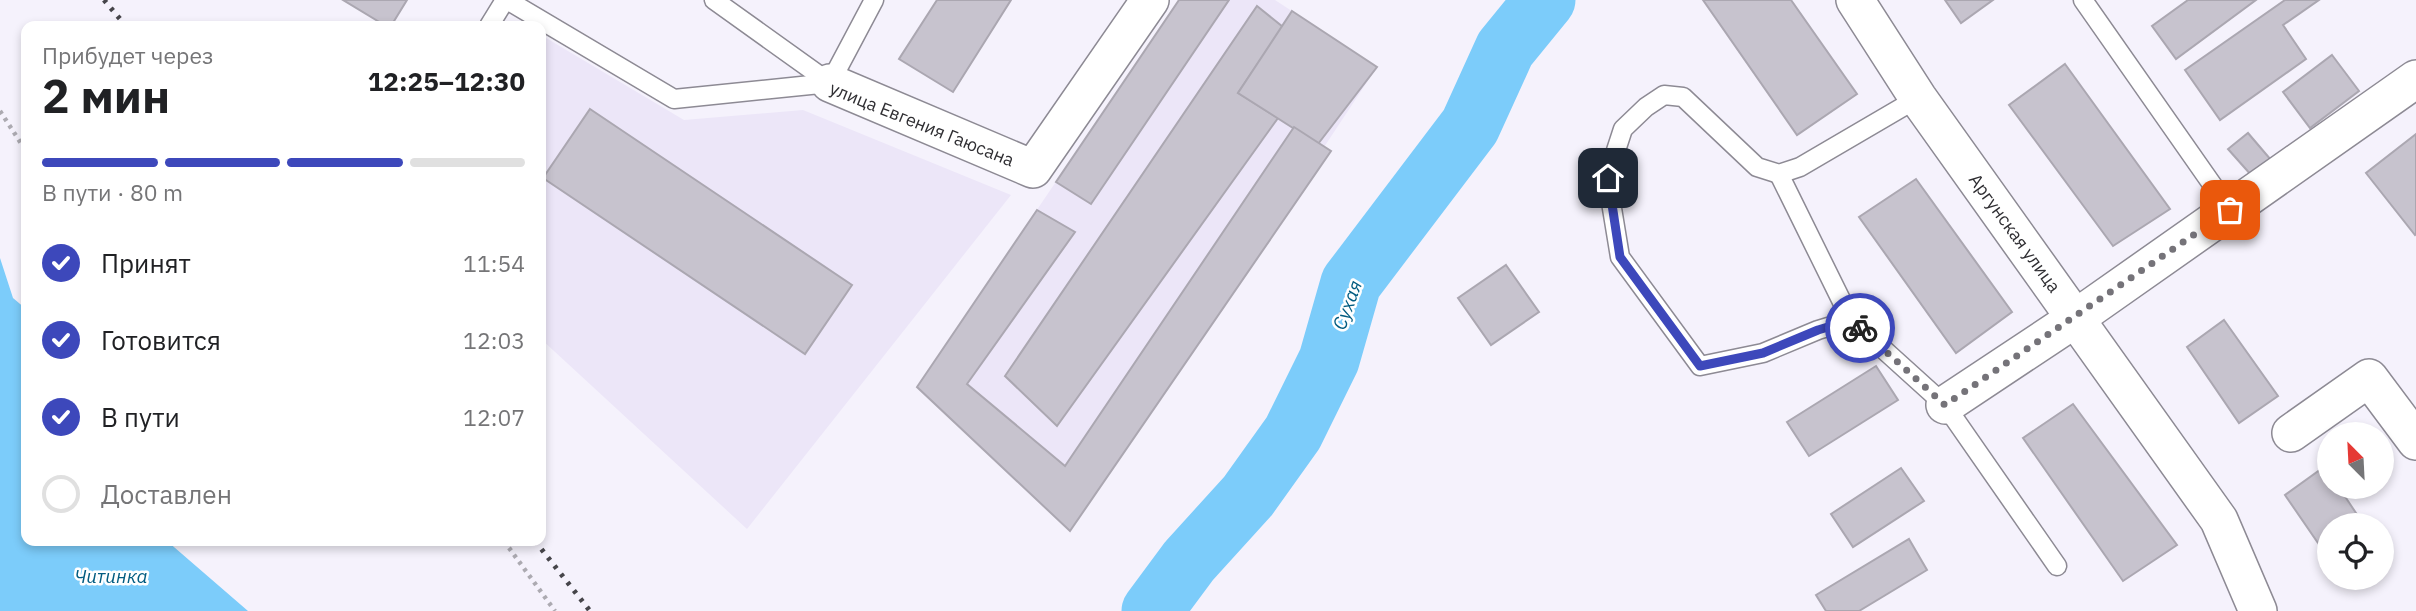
<!DOCTYPE html>
<html lang="ru">
<head>
<meta charset="utf-8">
<style>
  body { margin:0; font-family:"IBM Plex Sans",sans-serif; background:#f2f2f2; color:#202124; height:100vh; display:flex; flex-direction:column; font-size:26px; white-space:nowrap }
  * { box-sizing:border-box; margin:0 }
  p { font-size:23px; color:#757577 }
  .icon { flex:none; width:38px; height:38px; fill:none; stroke:currentColor; stroke-width:2; stroke-linecap:round; stroke-linejoin:round }
  .map { position:relative; flex:1; overflow:hidden }
  .drawer { position:absolute; left:21px; top:21px; width:525px; height:525px; display:flex; flex-direction:column; background:#fff; border-radius:14px; box-shadow:0 4px 10px #0003 }
  .drawer>* { flex:none }
  .needle { width:46px; rotate:336deg }
  .buttons { position:absolute; left:2317px; top:422px; display:grid; gap:14px }
  .buttons a { display:grid; place-items:center; width:77px; height:77px; border-radius:50%; background:#fff; box-shadow:0 4px 10px #0003; font-size:35px }
  .pin { position:absolute; display:grid; place-items:center; width:60px; height:60px; color:#fff; margin:-30px; border-radius:14px; box-shadow:0 4px 10px #0006 }
  .courier { position:absolute; display:grid; place-items:center; width:70px; height:70px; margin:-35px; border:5px solid #3d48bb; border-radius:50%; background:#fff; color:#222; box-shadow:0 2px 9px #0007 }
  .headline em { font-style:normal; font-weight:700 }
  .headline div { display:flex; flex-direction:column-reverse }
  .headline { display:flex; align-items:center; justify-content:space-between; height:119px; padding:0 21px }
  h1 { font-size:46px; font-weight:700; line-height:52px }
  .bar { display:grid; grid-template-columns:repeat(4,1fr); gap:10px 7px; align-content:center; height:84px; padding:0 21px }
  .bar i { height:9px; border-radius:5px; background:#e0e0e0 }
  .bar .current { background:#3d48bb }
  .bar p { grid-column:span 4 }
  ol { padding:0 21px; list-style:none }
  li { display:flex; align-items:center; gap:21px; height:77px }
  li p { margin-inline-start:auto }
  li .icon { padding:7px; border-radius:50%; background:#3d48bb; color:#fff; stroke-width:4 }
  li:last-child { color:#757577 }
  li i { width:38px; height:38px; border:4px solid #e0e0e0; border-radius:50% }
  .map>svg:first-child { display:block }
  .built { fill:#ece6f8 }
  .water { fill:#7cccfa }
  .lines { fill:none; stroke-linecap:round; stroke-linejoin:round }
  .river { stroke:#7cccfa; stroke-width:61 }
  .building { fill:#c7c3ce; stroke:#aba7b1; stroke-width:2 }
  .service-casing { stroke:#8d8a94; stroke-width:21 }
  .minor-casing { stroke:#8d8a94; stroke-width:40 }
  .path { stroke:#acaab1; stroke-width:4.5; stroke-dasharray:3.5 5; stroke-linecap:butt }
  .service { stroke:#fff; stroke-width:18 }
  .minor { stroke:#fff; stroke-width:37 }
  .rail { stroke:#46454a; stroke-width:5; stroke-dasharray:3.5 7; stroke-linecap:butt }
  .done { stroke:#757379; stroke-width:7; stroke-dasharray:0 12.6 }
  .route { stroke:#3d48bb; stroke-width:9 }
  .labels { text-anchor:middle; dominant-baseline:central; stroke-width:5; stroke-linejoin:round; paint-order:stroke }
  .street-label { font-size:18px; fill:#302f33; stroke:#fff }
  .water-label { font-size:19px; font-style:italic; fill:#025c81; stroke:#fff }
</style>
</head>
<body>
<div class="map">
<svg width="2416" height="611" viewBox="0 0 2416 611">
  <rect width="100%" height="100%" fill="#f5f2fc"/>
  <g class="built">
    <polygon points="1179,0 1275,0 1377,67 1070,531 917,387"/>
    <polygon points="541,35 684,120 803,110 1011,195 747,529 541,339"/>
  </g>
  <polygon class="water" points="0,258 13,298 26,309 26,541 167,541 248,611 0,611"/>
  <g class="lines">
    <polyline class="river" points="1152,611 1189,561 1248,496 1293,433 1329,360 1351,283 1470,126 1505,49 1545,0"/>
  </g>
  <g class="building">
    <polygon points="343,0 407,0 391,26 386,26"/>
    <polygon points="937,0 1011,0 953,92 899,59"/>
    <polygon points="1179,0 1229,0 1091,204 1056,182"/>
    <polygon points="1703,0 1791,0 1857,94 1797,135"/>
    <polygon points="1945,0 1993,0 1961,23"/>
    <polygon points="2188,0 2256,0 2176,59 2152,26"/>
    <polygon points="2285,0 2319,0 2283,25 2306,59 2220,120 2185,70"/>
    <polygon points="1257,6 1283,27 1238,93 1278,118 1057,426 1005,376"/>
    <polygon points="1292,11 1377,67 1318,144 1238,93"/>
    <polygon points="2332,55 2359,91 2310,128 2283,92"/>
    <polygon points="2065,64 2170,209 2113,246 2009,105"/>
    <polygon points="590,109 852,285 805,354 543,178"/>
    <polygon points="1294,127 1331,151 1070,531 917,387 1037,210 1075,232 967,384 1065,466"/>
    <polygon points="2248,133 2271,160 2252,176 2228,149"/>
    <polygon points="2416,134 2416,234 2415,235 2366,173"/>
    <polygon points="1916,179 2012,312 1956,353 1859,217"/>
    <polygon points="1506,265 1539,312 1491,345 1458,298"/>
    <polygon points="2224,320 2278,396 2239,423 2187,347"/>
    <polygon points="1876,366 1898,400 1809,456 1787,422"/>
    <polygon points="2073,404 2177,545 2123,581 2023,438"/>
    <polygon points="2324,467 2329,474 2329,486 2338,486 2364,525 2329,525 2329,559 2285,495"/>
    <polygon points="1901,468 1924,501 1853,547 1831,514"/>
    <polygon points="1909,539 1927,570 1859,611 1826,611 1816,595"/>
  </g>
  <g class="lines">
    <defs>
      <g id="service">
        <polyline points="507,0 674,99 830,83"/>
        <polyline points="714,0 830,83"/>
        <polyline points="2083,0 2230,210"/>
        <polyline points="489,26 505,0"/>
        <polyline points="830,83 874,0"/>
        <polyline points="1918,98 1800,167 1779,174 1757,167 1683,97 1664,95 1646,107 1623,129 1607,178 1620,257 1700,366 1763,353 1818,330 1851,320 1945,405 2057,566"/>
        <polyline points="1779,174 1851,320"/>
      </g>
      <g id="minor">
        <polyline points="1855,0 1918,98 2219,520 2258,611"/>
        <polyline points="830,83 1033,169 1150,0"/>
        <polyline points="1945,405 2076,318 2416,79"/>
        <polyline points="2291,433 2369,378 2416,441"/>
      </g>
    </defs>
    <use href="#service" class="service-casing"/>
    <use href="#minor" class="minor-casing"/>
    <g class="path">
      <polyline points="0,111 26,151"/>
      <polyline points="504,541 555,611"/>
    </g>
    <use href="#service" class="service"/>
    <use href="#minor" class="minor"/>
    <g class="rail">
      <polyline points="104,0 126,26"/>
      <polyline points="535,541 590,611"/>
    </g>
  </g>
  <g class="lines">
    <polyline class="done" points="1860,328 1945,405 2230,210"/>
    <polyline class="route" points="1608,178 1620,257 1700,366 1763,353 1818,330 1851,320 1860,328"/>
  </g>
  <g class="labels">
    <g class="street-label">
      <text transform="translate(922 124) rotate(22)">улица Евгения Гаюсана</text>
      <text transform="translate(2015 233) rotate(54)">Аргунская улица</text>
    </g>
    <g class="water-label">
      <text transform="translate(1347 305) rotate(-70)">Сухая</text>
      <text x="111" y="576">Читинка</text>
    </g>
  </g>
</svg>
<div class="buttons">
<a><svg class="needle" viewBox="-14 -14 28 28"><path d="M0-13l5 13h-10z" fill="#e53935"/><path d="M0 13l5-13h-10z" fill="#757577"/></svg></a>
<a><svg class="icon" aria-label="locate" viewBox="0 0 24 24"><circle cx="12" cy="12" r="6"/><path d="M12 2v4M12 18v4M2 12h4M18 12h4"/></svg></a>
</div>
<div class="pin" style="left:2230px;top:210px;background:#ea580c"><svg class="icon" aria-label="bag" viewBox="0 0 24 24"><path d="M5 8h14l-1 12H6zM9 8a3 3 0 0 1 6 0"/></svg></div>
<div class="pin" style="left:1608px;top:178px;background:#1f2937"><svg class="icon" aria-label="home" viewBox="0 0 24 24"><path d="M3 11l9-7 9 7M6 9v11h12V9"/></svg></div>
<div class="courier" style="left:1860px;top:328px"><svg class="icon" aria-label="bike" viewBox="0 0 24 24"><circle cx="6" cy="16" r="4"/><circle cx="18" cy="16" r="4"/><path d="M6 16l4-8h5l3 8M10 8l3 8H6M13 5h3"/></svg></div>
<section class="drawer">
<div class="headline"><div><h1>2 мин</h1><p>Прибудет через</p></div><em>12:25–12:30</em></div>
<div class="bar"><i class="current"></i><i class="current"></i><i class="current"></i><i></i><p>В пути · 80 m</p></div>
<ol>
<li><svg class="icon" aria-label="check" viewBox="0 0 24 24"><path d="M5 12l5 5 9-10"/></svg>Принят<p>11:54</p></li>
<li><svg class="icon" aria-label="check" viewBox="0 0 24 24"><path d="M5 12l5 5 9-10"/></svg>Готовится<p>12:03</p></li>
<li><svg class="icon" aria-label="check" viewBox="0 0 24 24"><path d="M5 12l5 5 9-10"/></svg>В пути<p>12:07</p></li>
<li><i></i>Доставлен</li>
</ol>
</section>
</div>
</body>
</html>
